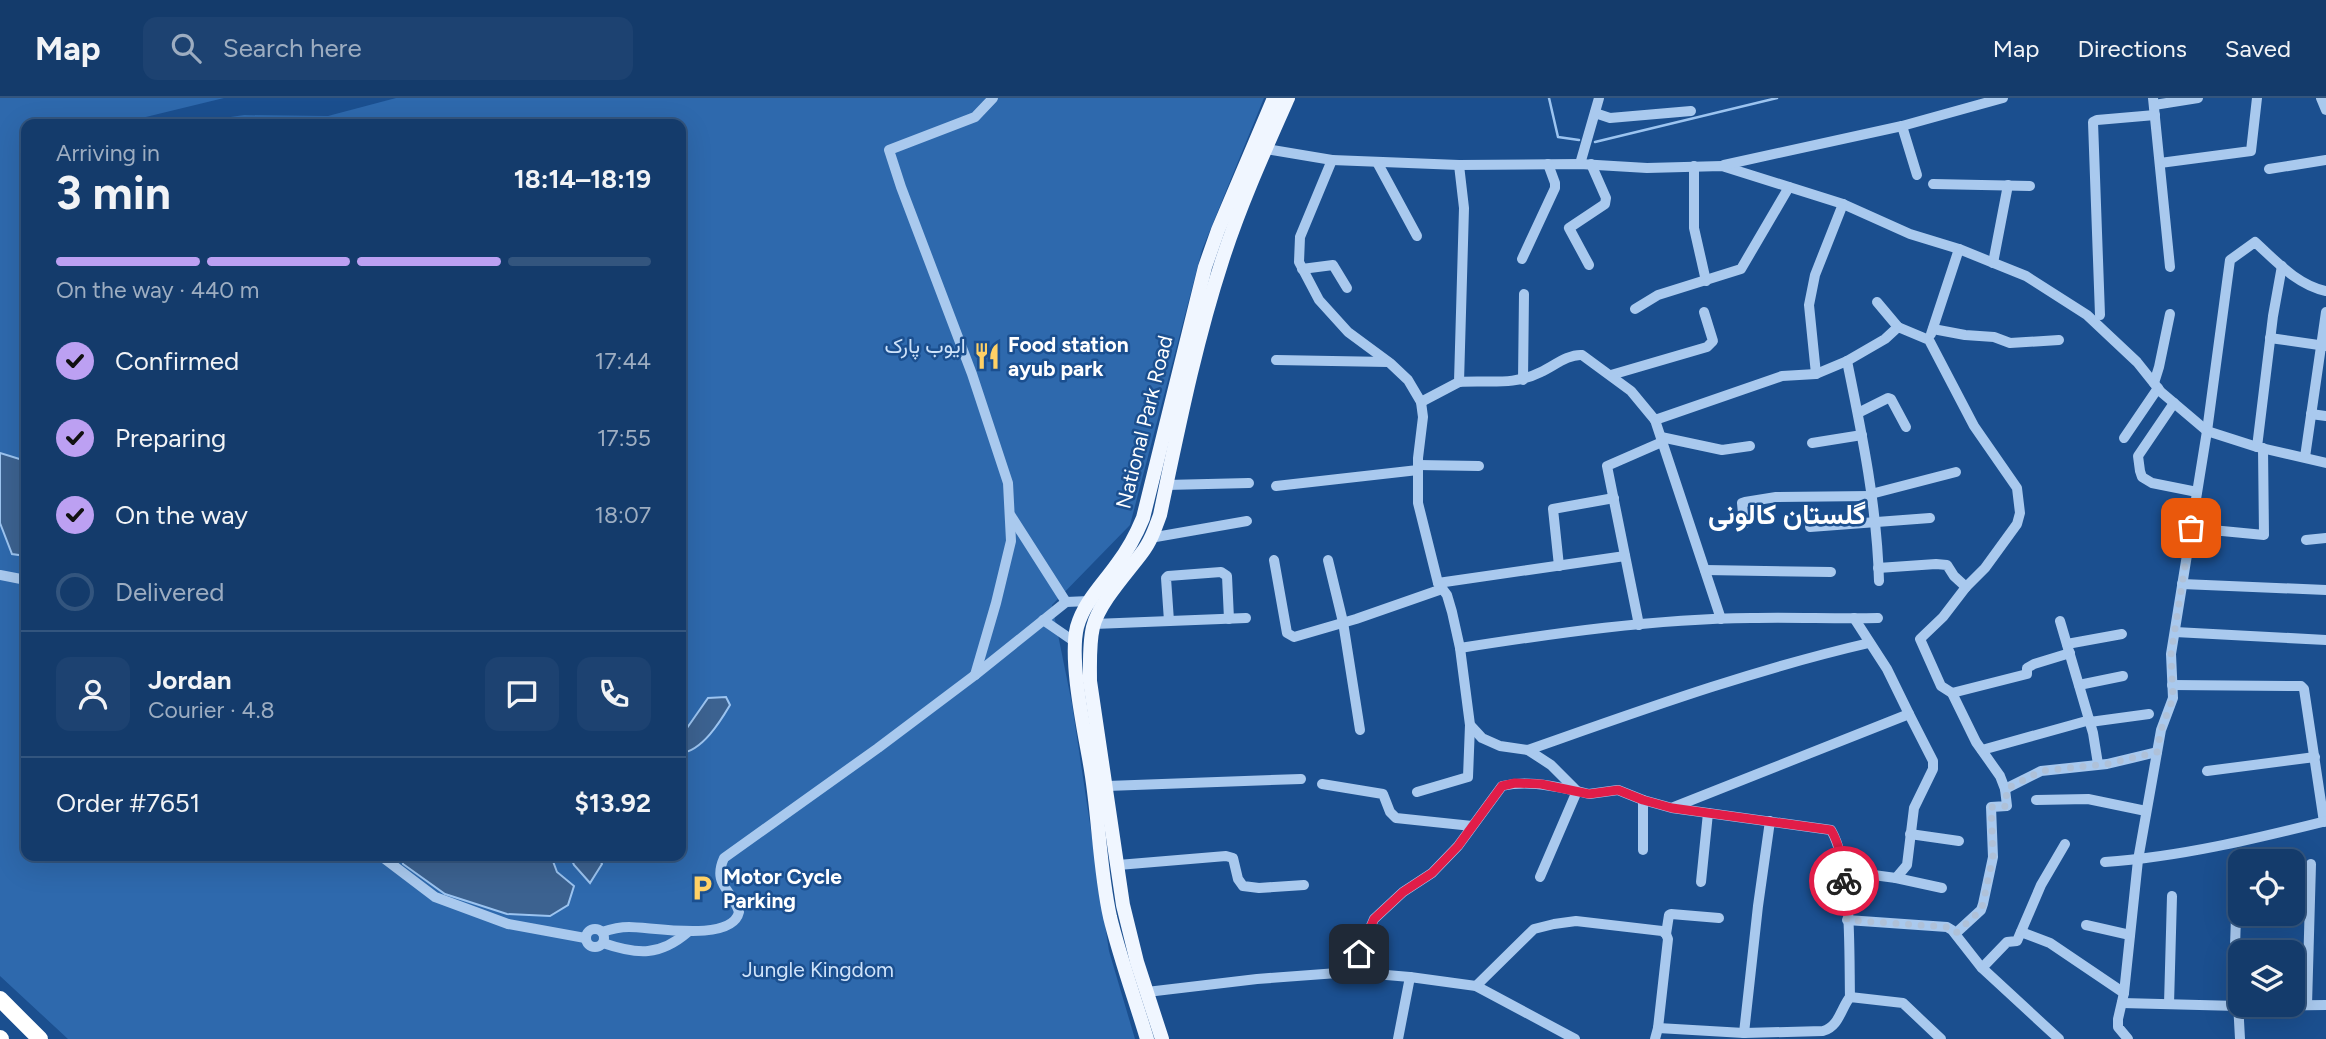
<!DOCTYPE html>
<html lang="en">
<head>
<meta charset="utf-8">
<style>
  body { margin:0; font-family:Figtree,Vazirmatn,sans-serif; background:#1d4271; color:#f1f3f6; height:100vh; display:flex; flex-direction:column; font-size:26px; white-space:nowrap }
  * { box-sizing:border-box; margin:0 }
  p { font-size:23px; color:#9dadc1 }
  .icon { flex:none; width:38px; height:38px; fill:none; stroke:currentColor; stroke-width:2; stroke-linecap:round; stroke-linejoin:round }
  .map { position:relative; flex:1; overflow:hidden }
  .drawer { position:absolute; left:21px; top:21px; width:665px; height:742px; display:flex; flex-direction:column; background:#143b6b; border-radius:14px; box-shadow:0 7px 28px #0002,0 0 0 2px #33557e }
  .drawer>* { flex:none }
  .fabs { position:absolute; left:2228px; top:751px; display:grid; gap:14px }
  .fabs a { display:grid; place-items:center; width:77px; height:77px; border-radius:14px; background:#143b6b; box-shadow:0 7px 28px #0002,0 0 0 2px #33557e; font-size:35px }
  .pin { position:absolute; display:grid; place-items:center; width:60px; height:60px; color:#fff; margin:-30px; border-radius:14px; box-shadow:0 4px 10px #0006 }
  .courier { position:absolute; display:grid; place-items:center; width:70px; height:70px; margin:-35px; border:5px solid #e11d48; border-radius:50%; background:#fff; color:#222; box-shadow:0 2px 9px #0007 }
  .overview em { font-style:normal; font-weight:700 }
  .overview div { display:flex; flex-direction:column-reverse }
  .overview { display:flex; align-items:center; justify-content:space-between; height:119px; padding:0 35px }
  h1 { font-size:46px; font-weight:700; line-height:52px }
  .bar { display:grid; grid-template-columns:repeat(4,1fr); gap:10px 7px; align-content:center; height:84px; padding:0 35px }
  .bar i { height:9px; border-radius:5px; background:#33557e }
  .bar .selected { background:#bca0f2 }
  .bar p { grid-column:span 4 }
  .line { display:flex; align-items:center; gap:18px; padding:0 35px; border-top:2px solid #33557e }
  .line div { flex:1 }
  .round { display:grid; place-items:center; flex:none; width:74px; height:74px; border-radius:14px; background:#1d4271 }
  ol { padding:0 35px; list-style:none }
  li { display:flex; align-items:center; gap:21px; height:77px }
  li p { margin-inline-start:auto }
  li .icon { padding:7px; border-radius:50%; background:#bca0f2; color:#111; stroke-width:4 }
  li:last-child { color:#9dadc1 }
  li i { width:38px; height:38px; border:4px solid #33557e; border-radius:50% }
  header { display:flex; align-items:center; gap:42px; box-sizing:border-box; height:98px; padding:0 35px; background:#143b6b; border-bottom:2px solid #33557e }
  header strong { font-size:33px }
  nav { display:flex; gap:38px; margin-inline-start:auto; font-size:24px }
  .search { width:490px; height:63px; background:#1d4271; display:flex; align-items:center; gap:18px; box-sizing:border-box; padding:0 24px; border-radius:14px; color:#9dadc1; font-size:26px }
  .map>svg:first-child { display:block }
  .green { fill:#2e69ad }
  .water { fill:#3c6290; stroke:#9cc4f0; stroke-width:2 }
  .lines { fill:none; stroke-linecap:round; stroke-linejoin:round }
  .stream { stroke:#9cc4f0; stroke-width:2.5 }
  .minor { stroke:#a9c9ee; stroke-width:10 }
  .major { stroke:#f0f6ff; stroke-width:14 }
  .highway { stroke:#fff; stroke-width:16 }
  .done { stroke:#afc1d8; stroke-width:7; stroke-dasharray:0 12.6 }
  .route { stroke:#e11d48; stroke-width:9 }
  .labels { text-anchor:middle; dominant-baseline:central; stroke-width:5; stroke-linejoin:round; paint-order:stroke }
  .poi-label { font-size:21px; font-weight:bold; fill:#fff; stroke:#1b4f8f; text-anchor:start }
  .park-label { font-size:21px; fill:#cfe3fa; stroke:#1b4f8f }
  .street-label { font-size:21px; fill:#fff; stroke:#1b4f8f }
  .district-label { font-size:28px; font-weight:bold; fill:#fff; stroke:#1b4f8f }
</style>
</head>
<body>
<header>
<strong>Map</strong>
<div class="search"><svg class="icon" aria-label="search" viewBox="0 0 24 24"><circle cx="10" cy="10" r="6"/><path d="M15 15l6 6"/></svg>Search here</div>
<nav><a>Map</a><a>Directions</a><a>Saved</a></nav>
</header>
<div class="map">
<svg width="2326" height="941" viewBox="0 0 2326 941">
  <rect width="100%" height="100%" fill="#1b4f8f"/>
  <polygon class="green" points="0,0 224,0 117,26 26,26 26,137 19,140 26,140 26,758 681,758 681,26 184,26 244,17 328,18 396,0 1264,0 1202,152 1130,427 1052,507 1072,606 1109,853 1135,941 68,941 0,878"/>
  <g class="water">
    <polygon points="0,355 26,363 26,458 12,456 0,425"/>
    <path d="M726,599L730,607C720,624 702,653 681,655V632L687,630L708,600Z"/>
    <polygon points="401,758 551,758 557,774 574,788 568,807 550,818 507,816 445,796 403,766"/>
    <polygon points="570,758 598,758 602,766 590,785 574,767"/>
  </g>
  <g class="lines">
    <g class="stream">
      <polyline points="1549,0 1558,39 1579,42"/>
      <polyline points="1595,44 1777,0"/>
    </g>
    <g class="minor">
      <polyline points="2153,0 2170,169"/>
      <polyline points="2321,0 2326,12"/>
      <polyline points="2154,7 2198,0"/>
      <polyline points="1595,15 1610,20 1691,13"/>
      <polyline points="1902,28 1917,77"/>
      <path d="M1266,51L1332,62L1300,139L1299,164L1319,202L1348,234L1390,265L1408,282L1421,304L1423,319L1418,360V405L1438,485L1447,497L1452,514L1460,550L1470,627L1482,640L1500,648L1528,652L1551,667L1577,693L1589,696L1618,692L1643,702L1672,710L1831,732C1852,768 1849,855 1850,899"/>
      <polyline points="1332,62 1459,67 1580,66 1647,70 1722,68 1843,106 1910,136 1959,151 2026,178 2087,217 2137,264 2161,294 2207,333 2257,349 2326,365"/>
      <polyline points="1377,64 1417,138"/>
      <polyline points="2160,65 2251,53 2257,0"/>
      <polyline points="1580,66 1599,0"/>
      <polyline points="1724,67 1902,28 2003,0"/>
      <polyline points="1694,68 1694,130 1706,183"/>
      <polyline points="2269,71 2326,62"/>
      <polyline points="1933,86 2030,88"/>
      <polyline points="1522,161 1555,90 1555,85 1548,66"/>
      <polyline points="1993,165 2008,87"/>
      <polyline points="1589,167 1569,130 1605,106 1606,100 1591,66"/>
      <polyline points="1302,171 1333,167 1347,190"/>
      <polyline points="1877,204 1898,229"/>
      <polyline points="1635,211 1658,197 1741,171 1789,89"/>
      <polyline points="2100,217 2093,24 2097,22 2155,17"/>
      <polyline points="1933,231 1965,237 1994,239 2010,245 2059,242"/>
      <polyline points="1931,236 1959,151"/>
      <polyline points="2270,240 2326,248"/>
      <polyline points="1276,262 1388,264"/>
      <path d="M1847,263C1862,336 1877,408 1879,483"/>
      <polyline points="1816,276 1809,207 1815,177 1843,106"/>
      <polyline points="1611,277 1707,249 1713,243 1704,214"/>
      <polyline points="1523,282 1524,196"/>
      <path d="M1459,284C1490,282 1513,288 1541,274C1554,268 1568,256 1582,257L1631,293L1655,322L1782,278L1816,276L1847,263L1885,241L1898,229L1929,242L1974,328L2017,390L2020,415L2017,426L1985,470L1966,489L1943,519L1920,541L1941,588L1952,595L1976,644L2000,678L2005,691L2007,708L1991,709L1993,759L1983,806L1981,812L1956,835"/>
      <polyline points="2154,285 2159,269 2170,216"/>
      <polyline points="1421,304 1459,284 1464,110 1459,67"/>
      <polyline points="2174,305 2138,358 2140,373 2142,379 2152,385 2197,394"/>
      <polyline points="1858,315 1888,300 1891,301 1906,329"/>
      <polyline points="2311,316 2326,318"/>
      <polyline points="1655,322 1721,521"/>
      <polyline points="1661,339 1722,352 1750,348"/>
      <polyline points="2124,340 2158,290"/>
      <polyline points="1812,345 1862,337"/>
      <polyline points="2257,349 2273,218 2282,168"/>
      <polyline points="2305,359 2326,214"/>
      <polyline points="1418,367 1479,368"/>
      <polyline points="1166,387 1249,385"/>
      <polyline points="1276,388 1418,372"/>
      <polyline points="1871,396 1956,374"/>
      <polyline points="1011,418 1066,504"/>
      <polyline points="1744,426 1742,405 1745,404 1776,399 1871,398"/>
      <polyline points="1810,429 1930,420"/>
      <polyline points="2191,430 2264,437 2263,350"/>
      <polyline points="1150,440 1247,423"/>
      <polyline points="2306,442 2326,440"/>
      <polyline points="1274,462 1287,535 1294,539 1356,521 1442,491"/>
      <polyline points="1328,462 1343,524 1360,632"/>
      <polyline points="1559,468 1553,411 1614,400"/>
      <polyline points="1878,470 1936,466 1947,467 1954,478 1966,489"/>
      <polyline points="1705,472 1831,474"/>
      <polyline points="0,477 26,482"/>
      <polyline points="1438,485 1625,458"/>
      <polyline points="2182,486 2326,492"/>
      <polyline points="1854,520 1887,571 1909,616"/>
      <polyline points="1043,522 1075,544"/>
      <polyline points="1169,523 1166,480 1168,478 1221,474 1227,478 1229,521"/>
      <polyline points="2060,523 2093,635 2098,666"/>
      <polyline points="1094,526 1246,520"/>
      <polyline points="1639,527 1607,368 1662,344"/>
      <polyline points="2175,534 2326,542"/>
      <polyline points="2067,546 2122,536"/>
      <path d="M1460,550C1556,535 1653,521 1751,520C1793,519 1836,521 1878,520"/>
      <polyline points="975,577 996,505 1011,443 1008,385 972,276 901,89 889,52 975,19 993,0"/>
      <polyline points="2079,587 2123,578"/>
      <polyline points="2172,587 2301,588 2304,591 2324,724"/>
      <polyline points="1952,595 2027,576 2027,570 2034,566 2070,555"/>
      <polyline points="2090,624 2149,616"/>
      <path d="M1528,652C1642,612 1752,572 1869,545"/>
      <polyline points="1982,652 2090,622"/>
      <polyline points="2207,673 2315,659"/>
      <polyline points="1322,686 1383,696 1390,714 1396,720 1472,728"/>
      <polyline points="1107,688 1301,681"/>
      <polyline points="2005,691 2041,673 2107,666 2157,654"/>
      <polyline points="1417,694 1468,679 1470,627"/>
      <polyline points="1643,702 1643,752"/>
      <polyline points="2036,702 2088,701 2146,713"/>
      <polyline points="1674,709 1909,616 1933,663 1933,671 1914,710 1907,767 1896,780 1843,773"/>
      <polyline points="1910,736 1959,743"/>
      <polyline points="381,758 435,799 508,826 585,840"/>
      <path d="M2105,764C2179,759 2254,741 2326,723"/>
      <polyline points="1118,767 1226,758 1233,760 1238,781 1243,788 1259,790 1304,787"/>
      <polyline points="1896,780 1942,790"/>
      <polyline points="1701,784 1708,715"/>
      <polyline points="2237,787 2235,849 2240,941"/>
      <polyline points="1847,822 1947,829 1952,832 1981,869 2059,941"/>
      <polyline points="2086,827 2130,837"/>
      <circle cx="595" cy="840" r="9"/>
      <path d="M602,834C611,831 620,829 629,829C652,829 732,845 739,814C732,791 712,787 724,760L878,650L975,577L1066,504L1089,503L1094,505"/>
      <polyline points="2021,834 2050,845 2124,895"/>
      <polyline points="1666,836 1669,817 1671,816 1719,820"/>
      <path d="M603,845C638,857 660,858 688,834"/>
      <polyline points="1982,870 2007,844 2017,843 2041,787 2065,746"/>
      <path d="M1351,874L1374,821L1403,794L1432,775L1458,748L1502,688C1527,682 1552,688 1577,693L1540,779"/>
      <polyline points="1476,888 1534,831 1554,826 1576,823 1662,833 1666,836 1668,841 1658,930 1655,941"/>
      <polyline points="1147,894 1257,881 1351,874 1410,879 1476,888 1575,941"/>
      <polyline points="2122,905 2238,908 2326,907"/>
      <polyline points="2169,906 2172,798"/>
      <polyline points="2307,907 2311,766"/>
      <path d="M1658,930L1744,935L1823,933C1839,929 1841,910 1850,899L1903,905L1941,941"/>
      <polyline points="1744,935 1758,808 1770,723"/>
      <polyline points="1398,941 1410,879"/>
      <path d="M2128,941L2118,929V921L2124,895L2138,762L2161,632L2173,600L2171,556L2207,333L2230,162L2255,144C2276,163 2297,187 2326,193"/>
    </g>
    <g class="major">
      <path d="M1147,941C1135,901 1120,860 1110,819C1099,769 1099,716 1090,666C1084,631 1069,562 1077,529C1084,504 1103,486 1117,466C1128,452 1136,437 1143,420L1205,169L1218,132L1274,0"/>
      <path d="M1162,941L1137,864L1123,807L1090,583C1090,565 1089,546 1093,529C1099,505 1126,476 1141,456C1150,445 1155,431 1160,417C1178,332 1195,246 1222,163C1240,107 1264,54 1288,0"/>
    </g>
    <g class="highway">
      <polyline points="0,901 40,941"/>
      <polyline points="0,940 1,941"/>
    </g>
  </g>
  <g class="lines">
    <polyline class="done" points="1844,783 1847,822 1947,829 1956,835 1981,812 1983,806 1993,758 1991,709 2007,708 2006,691 2041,673 2107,666 2157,654 2161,632 2173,600 2171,556 2191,430"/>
    <path class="route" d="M1359,856L1374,821L1403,794L1432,775L1458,748L1502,688L1515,685L1541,686L1589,696L1618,692L1643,702L1672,710L1831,732C1840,747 1843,765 1844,783"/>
  </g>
  <defs>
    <symbol id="restaurant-bare" viewBox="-9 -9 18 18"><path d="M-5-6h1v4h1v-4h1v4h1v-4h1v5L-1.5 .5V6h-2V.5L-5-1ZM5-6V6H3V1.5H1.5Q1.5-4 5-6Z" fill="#ffd166" stroke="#1b4f8f" stroke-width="2.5" paint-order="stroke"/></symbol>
    <symbol id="parking-bare" viewBox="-9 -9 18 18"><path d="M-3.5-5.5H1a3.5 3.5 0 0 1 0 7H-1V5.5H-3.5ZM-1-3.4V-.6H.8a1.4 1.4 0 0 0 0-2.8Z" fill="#ffd166" stroke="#1b4f8f" stroke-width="2.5" paint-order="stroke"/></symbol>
  </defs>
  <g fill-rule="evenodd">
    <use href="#restaurant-bare" x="968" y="239" width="38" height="38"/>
    <use href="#parking-bare" x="683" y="771" width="38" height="38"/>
  </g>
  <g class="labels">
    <g class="poi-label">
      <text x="1008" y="246">Food station<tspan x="1008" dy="24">ayub park</tspan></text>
      <text x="723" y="778">Motor Cycle<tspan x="723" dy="24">Parking</tspan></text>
    </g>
    <g class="park-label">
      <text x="925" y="247">ایوب پارک</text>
      <text x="818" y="871">Jungle Kingdom</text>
    </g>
    <g class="street-label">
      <text transform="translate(1144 324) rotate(-76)">National Park Road</text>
    </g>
    <g class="district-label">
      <text x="1787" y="416">گلستان کالونی</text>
    </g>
  </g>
</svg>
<div class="fabs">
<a><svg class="icon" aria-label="locate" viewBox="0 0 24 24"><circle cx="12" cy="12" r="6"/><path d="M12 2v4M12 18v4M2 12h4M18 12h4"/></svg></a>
<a><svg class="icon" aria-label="layers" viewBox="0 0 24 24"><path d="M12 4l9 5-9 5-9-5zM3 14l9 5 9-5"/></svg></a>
</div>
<div class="pin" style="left:2191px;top:430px;background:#ea580c"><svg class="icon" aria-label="bag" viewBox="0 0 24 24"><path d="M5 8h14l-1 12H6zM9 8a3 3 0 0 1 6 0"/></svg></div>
<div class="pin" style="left:1359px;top:856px;background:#1f2937"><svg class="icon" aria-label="home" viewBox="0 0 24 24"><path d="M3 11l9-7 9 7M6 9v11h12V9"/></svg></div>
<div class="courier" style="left:1844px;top:783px"><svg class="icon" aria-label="bike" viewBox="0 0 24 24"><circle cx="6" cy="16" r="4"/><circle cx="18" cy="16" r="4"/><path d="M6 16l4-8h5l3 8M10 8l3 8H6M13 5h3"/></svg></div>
<section class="drawer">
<div class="overview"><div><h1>3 min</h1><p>Arriving in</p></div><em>18:14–18:19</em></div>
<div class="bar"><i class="selected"></i><i class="selected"></i><i class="selected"></i><i></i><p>On the way · 440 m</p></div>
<ol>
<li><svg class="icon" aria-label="check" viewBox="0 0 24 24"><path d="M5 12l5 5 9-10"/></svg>Confirmed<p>17:44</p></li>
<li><svg class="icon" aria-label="check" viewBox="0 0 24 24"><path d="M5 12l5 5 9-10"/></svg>Preparing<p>17:55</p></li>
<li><svg class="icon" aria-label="check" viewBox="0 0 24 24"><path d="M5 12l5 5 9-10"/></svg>On the way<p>18:07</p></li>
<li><i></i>Delivered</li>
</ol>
<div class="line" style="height:126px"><a class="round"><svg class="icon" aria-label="person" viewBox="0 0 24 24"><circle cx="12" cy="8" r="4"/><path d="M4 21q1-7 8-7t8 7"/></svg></a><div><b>Jordan</b><p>Courier · 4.8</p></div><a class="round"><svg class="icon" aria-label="chat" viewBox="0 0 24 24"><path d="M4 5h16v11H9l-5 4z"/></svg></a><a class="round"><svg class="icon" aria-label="phone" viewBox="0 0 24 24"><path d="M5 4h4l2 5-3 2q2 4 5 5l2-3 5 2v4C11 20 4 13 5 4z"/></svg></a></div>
<div class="line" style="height:91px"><div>Order #7651</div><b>$13.92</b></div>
</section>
</div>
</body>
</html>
